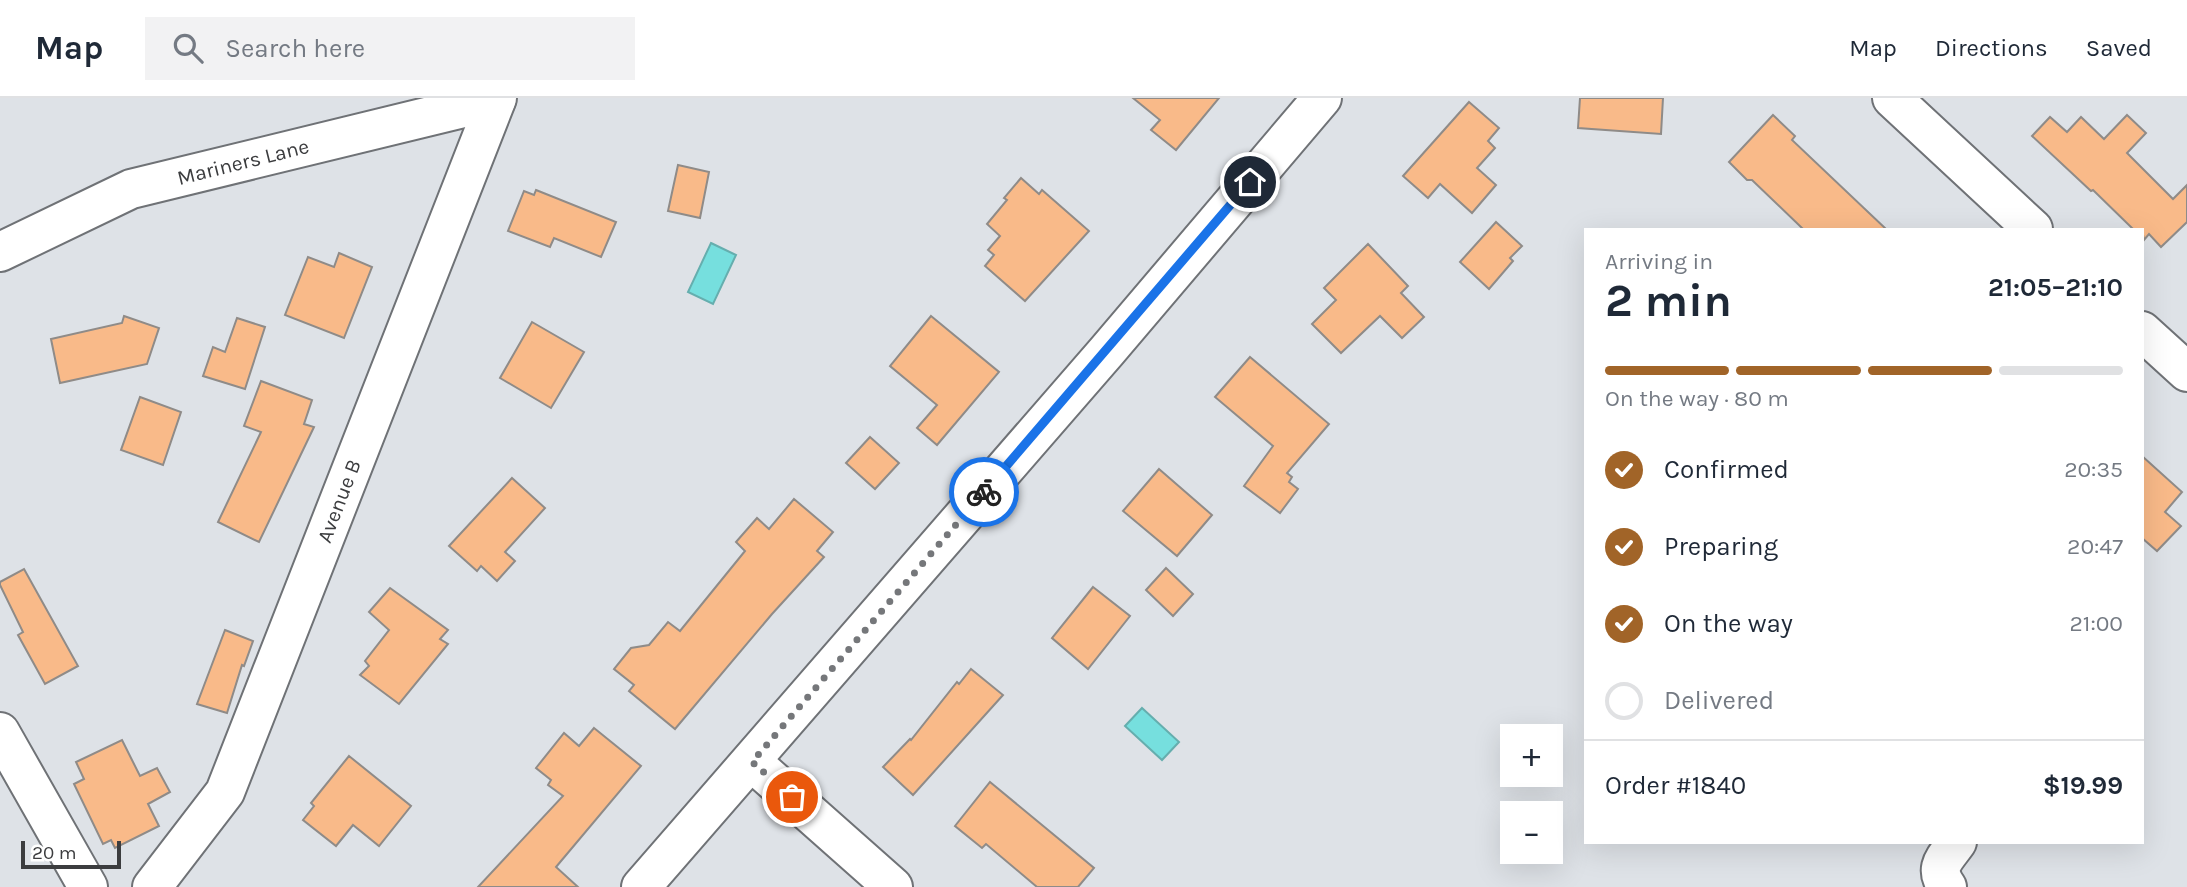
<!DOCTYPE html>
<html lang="en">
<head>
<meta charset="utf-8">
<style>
  body { margin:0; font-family:Karla,sans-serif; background:#f2f2f3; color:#1f2937; height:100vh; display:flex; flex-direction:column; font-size:26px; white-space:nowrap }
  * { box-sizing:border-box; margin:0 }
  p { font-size:23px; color:#747a83 }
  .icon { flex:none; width:38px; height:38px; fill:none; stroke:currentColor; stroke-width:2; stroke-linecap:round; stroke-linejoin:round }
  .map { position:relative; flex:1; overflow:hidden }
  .details { position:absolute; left:1584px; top:130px; width:560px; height:616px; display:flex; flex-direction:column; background:#fff; border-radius:0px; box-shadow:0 7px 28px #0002 }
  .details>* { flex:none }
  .tools { position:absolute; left:1500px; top:626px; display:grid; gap:14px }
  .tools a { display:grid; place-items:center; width:63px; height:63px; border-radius:0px; background:#fff; box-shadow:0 7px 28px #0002; font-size:35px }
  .scale { position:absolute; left:21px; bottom:18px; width:100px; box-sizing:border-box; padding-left:7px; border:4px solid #3c3d3f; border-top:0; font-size:19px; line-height:24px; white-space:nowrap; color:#3c3d3f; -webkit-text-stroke:5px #fff; paint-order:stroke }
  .pin { position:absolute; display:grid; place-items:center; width:60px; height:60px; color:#fff; margin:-30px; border:4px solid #fff; border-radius:50%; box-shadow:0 2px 7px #0007 }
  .courier { position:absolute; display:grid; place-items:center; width:70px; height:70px; margin:-35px; border:5px solid #1a73e8; border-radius:50%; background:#fff; color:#222; box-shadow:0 2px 9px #0007 }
  .headline em { font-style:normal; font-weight:700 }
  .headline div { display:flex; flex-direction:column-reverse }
  .headline { display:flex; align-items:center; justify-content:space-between; height:119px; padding:0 21px }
  h1 { font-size:46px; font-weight:700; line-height:52px }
  .bar { display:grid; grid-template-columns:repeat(4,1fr); gap:10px 7px; align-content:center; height:84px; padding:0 21px }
  .bar i { height:9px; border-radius:5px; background:#e0e1e3 }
  .bar .selected { background:#a16428 }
  .bar p { grid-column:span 4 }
  .line { display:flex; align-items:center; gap:18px; padding:0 21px; border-top:2px solid #e0e1e3 }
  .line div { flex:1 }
  ol { padding:0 21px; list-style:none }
  li { display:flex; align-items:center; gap:21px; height:77px }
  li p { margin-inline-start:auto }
  li .icon { padding:7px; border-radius:50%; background:#a16428; color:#fff; stroke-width:4 }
  li:last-child { color:#747a83 }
  li i { width:38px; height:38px; border:4px solid #e0e1e3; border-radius:50% }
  header { display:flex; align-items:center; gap:42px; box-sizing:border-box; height:98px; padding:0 35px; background:#fff; border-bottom:2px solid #e0e1e3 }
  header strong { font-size:33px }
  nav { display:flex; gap:38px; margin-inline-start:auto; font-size:24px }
  .search { width:490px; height:63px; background:#f2f2f3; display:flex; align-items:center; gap:18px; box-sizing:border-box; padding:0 24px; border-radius:0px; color:#747a83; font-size:26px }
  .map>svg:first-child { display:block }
  .water { fill:#76dfde; stroke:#65aeae; stroke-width:2 }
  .building { fill:#f9ba89; stroke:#8f8b88; stroke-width:2 }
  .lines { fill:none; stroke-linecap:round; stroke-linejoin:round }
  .minor-casing { stroke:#6f7276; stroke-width:42 }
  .minor { stroke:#fff; stroke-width:38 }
  .done { stroke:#75777a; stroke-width:7; stroke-dasharray:0 12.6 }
  .route { stroke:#1a73e8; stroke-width:9 }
  .labels { text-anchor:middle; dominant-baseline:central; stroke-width:6; stroke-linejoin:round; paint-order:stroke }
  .street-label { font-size:21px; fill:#3c3d3f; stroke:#fff }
</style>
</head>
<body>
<header>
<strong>Map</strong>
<div class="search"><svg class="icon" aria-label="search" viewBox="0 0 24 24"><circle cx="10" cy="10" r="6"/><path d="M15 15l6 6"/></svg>Search here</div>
<nav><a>Map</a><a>Directions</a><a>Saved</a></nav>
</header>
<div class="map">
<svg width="2187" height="789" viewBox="0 0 2187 789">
  <rect width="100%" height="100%" fill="#dee2e7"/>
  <g class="water">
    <polygon points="711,145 736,157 713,206 688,194"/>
    <polygon points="1142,610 1179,644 1162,662 1125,628"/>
  </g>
  <g class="building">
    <polygon points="1133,0 1219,0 1176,52 1151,32 1160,22"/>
    <polygon points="1580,0 1663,0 1661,36 1578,30"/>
    <polygon points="1469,4 1499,30 1488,43 1495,50 1477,70 1496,87 1472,115 1440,86 1428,100 1403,78"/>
    <polygon points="1773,17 1795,38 1792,42 1886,131 1803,131 1752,82 1747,82 1729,64"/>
    <polygon points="2127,17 2146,35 2127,55 2173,101 2187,87 2187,124 2161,149 2149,136 2144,142 2142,131 2133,131 2093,92 2091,93 2032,38 2050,19 2067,34 2081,19 2104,41"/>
    <polygon points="678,67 709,74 700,120 668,113"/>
    <polygon points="1021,80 1039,96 1042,92 1089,133 1025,203 985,168 994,157 988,152 1000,138 987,126 1007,102 1004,100"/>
    <polygon points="536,92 616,124 601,159 554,140 550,149 508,133 524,93 534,97"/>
    <polygon points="1496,124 1522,148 1510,160 1513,163 1489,191 1460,164"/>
    <polygon points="1368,146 1408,188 1401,195 1424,219 1402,240 1380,218 1341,255 1312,226 1336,202 1324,190"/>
    <polygon points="339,155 372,169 344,240 285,217 308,159 334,169"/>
    <polygon points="124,218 159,230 147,266 60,285 51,241 122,225"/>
    <polygon points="931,218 999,274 937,347 917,330 937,307 890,268"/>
    <polygon points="237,220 265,229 245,291 203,278 213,249 225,254"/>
    <polygon points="532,224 584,254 551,310 500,280"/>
    <polygon points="1250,259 1329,326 1287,375 1292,379 1289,384 1298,391 1280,415 1244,388 1273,348 1215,299"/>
    <polygon points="261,283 312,302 304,326 314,329 259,444 218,424 261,334 244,328"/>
    <polygon points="140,299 181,314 163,367 121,352"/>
    <polygon points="870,339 899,365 875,391 846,365"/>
    <polygon points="2142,358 2182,394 2165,414 2181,428 2157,453 2142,440"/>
    <polygon points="1159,371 1212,417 1177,458 1123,413"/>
    <polygon points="512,380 545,410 505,454 515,463 497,483 481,468 477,473 449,448"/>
    <polygon points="794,401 833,434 817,453 824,459 772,516 675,631 629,593 634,587 614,571 631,550 649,547 668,524 680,533 745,453 736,444 757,420 769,431"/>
    <polygon points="1166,470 1193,496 1173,518 1146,492"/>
    <polygon points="24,471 78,568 45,586 18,537 23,534 0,487 0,484"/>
    <polygon points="1093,489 1130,518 1088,571 1052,540"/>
    <polygon points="390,490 448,532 440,541 448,546 399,606 360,577 369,568 365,563 389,532 369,514"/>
    <polygon points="225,532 253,543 244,568 242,567 227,615 197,606"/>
    <polygon points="971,571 1003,597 913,697 883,669 910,641 911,642 957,584 959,586"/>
    <polygon points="594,630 641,668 556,769 578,789 478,789 563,698 548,687 551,682 536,670 564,635 579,648"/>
    <polygon points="122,642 140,678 157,670 170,694 148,706 159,728 115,750 111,742 103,746 74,686 84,681 76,664"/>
    <polygon points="349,658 411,708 379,748 353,727 336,748 303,722 314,708 311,705"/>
    <polygon points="990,684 1094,770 1078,789 1037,789 986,746 982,750 955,728"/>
  </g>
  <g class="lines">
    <defs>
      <g id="minor">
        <polyline points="1892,0 2033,131"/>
        <polyline points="0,154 131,91 496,2"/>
        <polyline points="2142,233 2187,274"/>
        <polyline points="0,634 88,789"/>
        <polyline points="752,664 893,789"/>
        <polyline points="152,789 225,694 497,0"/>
        <polyline points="641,789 1107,253 1322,0"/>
        <path d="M1947,789C1933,769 1945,761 1957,744"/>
      </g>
    </defs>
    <use href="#minor" class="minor-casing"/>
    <use href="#minor" class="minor"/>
  </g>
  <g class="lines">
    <polyline class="done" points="792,699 752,664 984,394"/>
    <polyline class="route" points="984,394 1250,84"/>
  </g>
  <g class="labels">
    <g class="street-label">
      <text transform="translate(243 64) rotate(-14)">Mariners Lane</text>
      <text transform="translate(339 403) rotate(-69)">Avenue B</text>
    </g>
  </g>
</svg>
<div class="tools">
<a>+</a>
<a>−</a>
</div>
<div class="scale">20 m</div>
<div class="pin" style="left:792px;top:699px;background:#ea580c"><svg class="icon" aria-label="bag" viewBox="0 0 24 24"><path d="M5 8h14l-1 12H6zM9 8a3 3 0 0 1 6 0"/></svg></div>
<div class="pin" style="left:1250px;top:84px;background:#1f2937"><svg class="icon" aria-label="home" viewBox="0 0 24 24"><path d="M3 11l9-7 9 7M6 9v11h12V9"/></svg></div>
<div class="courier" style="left:984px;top:394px"><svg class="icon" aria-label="bike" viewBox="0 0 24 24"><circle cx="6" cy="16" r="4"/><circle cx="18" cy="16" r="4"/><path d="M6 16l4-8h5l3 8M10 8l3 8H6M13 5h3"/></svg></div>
<section class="details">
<div class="headline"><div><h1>2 min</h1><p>Arriving in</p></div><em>21:05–21:10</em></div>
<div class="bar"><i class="selected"></i><i class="selected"></i><i class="selected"></i><i></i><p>On the way · 80 m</p></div>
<ol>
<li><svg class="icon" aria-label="check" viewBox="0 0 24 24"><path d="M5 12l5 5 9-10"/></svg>Confirmed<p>20:35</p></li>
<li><svg class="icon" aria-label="check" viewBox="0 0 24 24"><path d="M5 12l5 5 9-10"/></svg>Preparing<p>20:47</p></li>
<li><svg class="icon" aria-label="check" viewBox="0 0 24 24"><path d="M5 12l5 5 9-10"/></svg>On the way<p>21:00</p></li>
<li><i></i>Delivered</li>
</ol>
<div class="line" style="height:91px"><div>Order #1840</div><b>$19.99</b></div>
</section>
</div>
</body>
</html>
